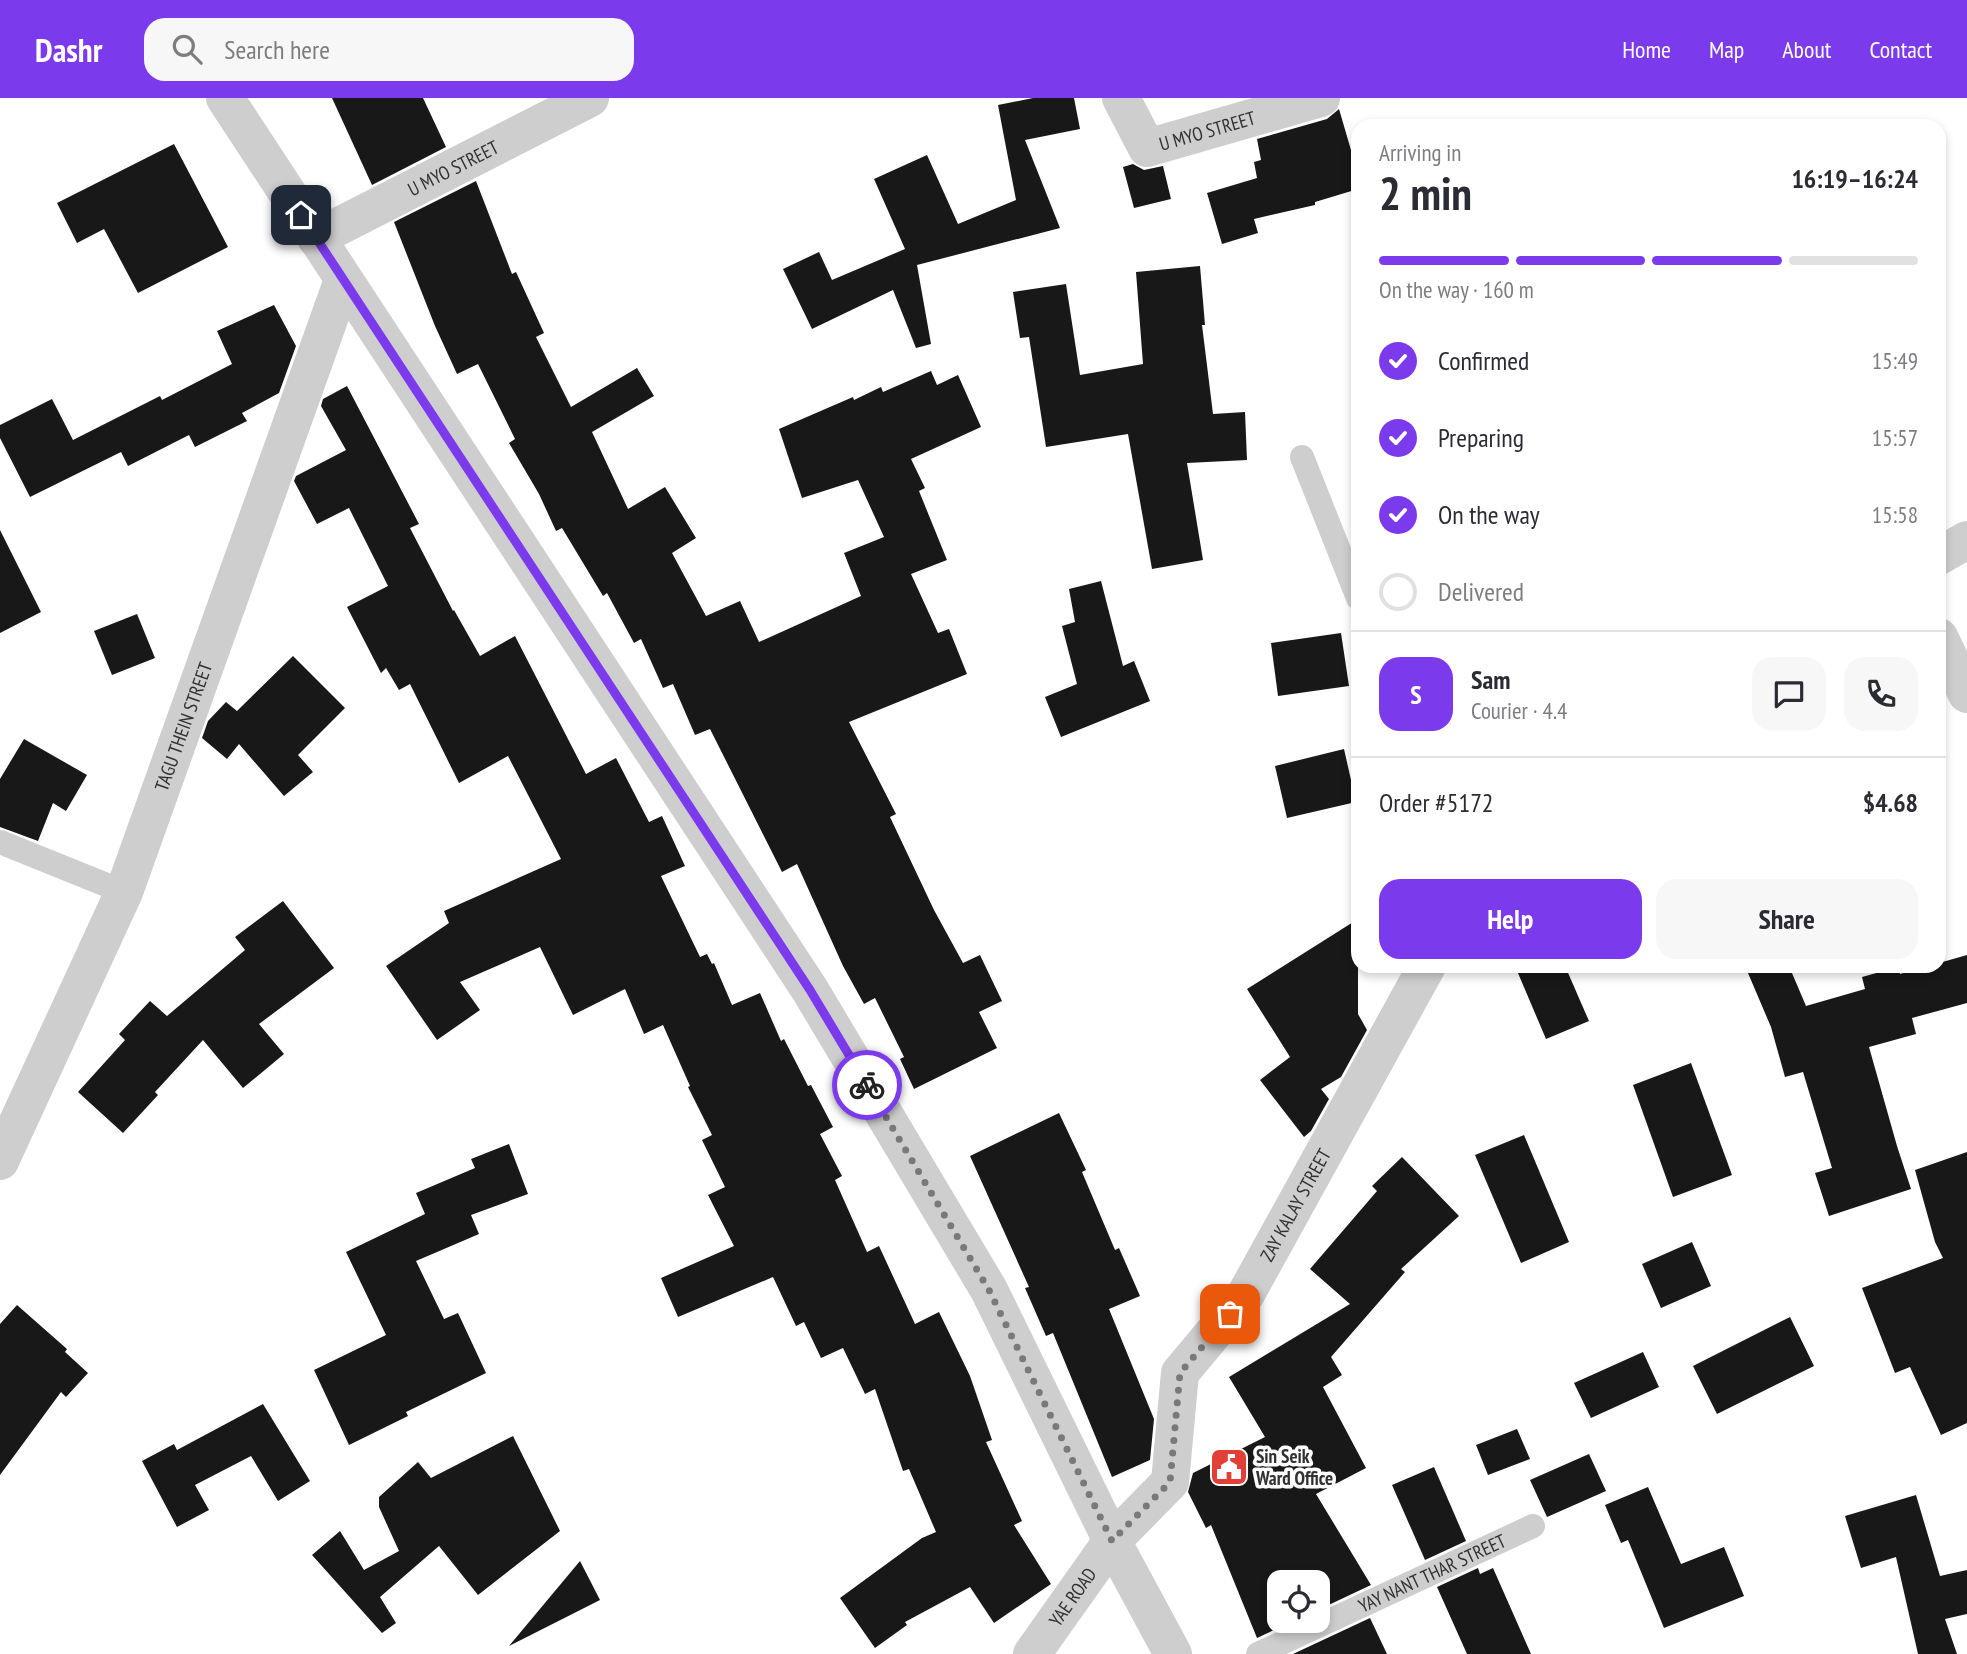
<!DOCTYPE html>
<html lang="en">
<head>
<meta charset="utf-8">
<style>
  body { margin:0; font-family:"PT Sans Narrow",sans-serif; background:#f7f7f7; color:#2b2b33; height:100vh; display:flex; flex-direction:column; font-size:26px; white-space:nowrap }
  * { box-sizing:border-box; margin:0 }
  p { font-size:23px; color:#7c7c81 }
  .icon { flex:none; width:38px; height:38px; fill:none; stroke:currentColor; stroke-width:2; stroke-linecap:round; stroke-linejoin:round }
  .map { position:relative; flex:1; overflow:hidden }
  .drawer { position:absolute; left:1351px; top:21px; width:595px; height:854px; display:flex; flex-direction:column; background:#fff; border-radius:21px; box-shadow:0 4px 10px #0003 }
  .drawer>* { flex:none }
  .tools { position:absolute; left:1267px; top:1472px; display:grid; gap:14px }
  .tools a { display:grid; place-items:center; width:63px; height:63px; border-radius:14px; background:#fff; box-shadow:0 4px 10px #0003; font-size:35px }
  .pin { position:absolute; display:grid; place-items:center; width:60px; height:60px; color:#fff; margin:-30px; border-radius:14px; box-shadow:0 4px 10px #0006 }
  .courier { position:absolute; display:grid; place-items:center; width:70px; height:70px; margin:-35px; border:5px solid #7c3aed; border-radius:50%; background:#fff; color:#222; box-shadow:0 2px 9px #0007 }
  .overview em { font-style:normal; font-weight:800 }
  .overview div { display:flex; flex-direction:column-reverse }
  .overview { display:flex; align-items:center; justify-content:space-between; height:119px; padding:0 28px }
  h1 { font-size:46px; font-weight:800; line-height:52px }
  .bar { display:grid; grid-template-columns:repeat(4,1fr); gap:10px 7px; align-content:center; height:84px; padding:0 28px }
  .bar i { height:9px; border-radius:5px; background:#e1e1e2 }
  .bar .selected { background:#7c3aed }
  .bar p { grid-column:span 4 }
  .line { display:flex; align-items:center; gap:18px; padding:0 28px; border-top:2px solid #e1e1e2 }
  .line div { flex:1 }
  .round { display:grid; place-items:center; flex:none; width:74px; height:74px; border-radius:21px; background:#f7f7f7 }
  ol { padding:0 28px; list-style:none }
  li { display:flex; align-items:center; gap:21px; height:77px }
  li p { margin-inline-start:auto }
  li .icon { padding:7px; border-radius:50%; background:#7c3aed; color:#fff; stroke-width:4 }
  li:last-child { color:#7c7c81 }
  li i { width:38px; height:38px; border:4px solid #e1e1e2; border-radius:50% }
  .cta { display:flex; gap:14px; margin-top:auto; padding:14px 28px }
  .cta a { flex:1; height:80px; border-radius:21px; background:#7c3aed; color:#fff; font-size:28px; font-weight:800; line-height:80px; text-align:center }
  .cta a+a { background:#f7f7f7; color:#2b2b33 }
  header { display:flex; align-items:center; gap:42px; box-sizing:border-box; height:98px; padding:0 35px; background:#7c3aed; color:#fff }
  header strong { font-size:33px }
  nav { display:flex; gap:38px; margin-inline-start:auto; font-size:24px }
  .search { width:490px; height:63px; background:#f7f7f7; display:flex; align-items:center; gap:18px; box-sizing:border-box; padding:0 24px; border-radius:21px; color:#7c7c81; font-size:26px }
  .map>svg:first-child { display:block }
  .building { fill:#181818 }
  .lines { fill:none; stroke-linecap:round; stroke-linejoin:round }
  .service { stroke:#cecece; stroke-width:24 }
  .minor { stroke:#cecece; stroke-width:38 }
  .tertiary { stroke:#cecece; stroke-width:38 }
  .done { stroke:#797979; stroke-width:7; stroke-dasharray:0 12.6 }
  .route { stroke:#7c3aed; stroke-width:9 }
  .labels { text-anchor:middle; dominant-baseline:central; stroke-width:7; stroke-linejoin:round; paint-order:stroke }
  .street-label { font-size:19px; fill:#313131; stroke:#fff }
  .poi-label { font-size:19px; font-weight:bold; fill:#313131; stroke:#fff; text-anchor:start }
</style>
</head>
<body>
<header>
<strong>Dashr</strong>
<div class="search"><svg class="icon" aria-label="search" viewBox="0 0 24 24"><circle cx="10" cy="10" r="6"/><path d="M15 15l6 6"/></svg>Search here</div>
<nav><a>Home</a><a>Map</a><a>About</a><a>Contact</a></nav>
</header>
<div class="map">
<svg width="1967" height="1556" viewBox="0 0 1967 1556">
  <rect width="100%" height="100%" fill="#fff"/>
  <g class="building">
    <polygon points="332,0 423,0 446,49 372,87"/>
    <polygon points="1033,0 1074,0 1080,31 1025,42 1060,130 917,167 931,246 916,250 893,192 812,231 783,171 819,154 832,182 905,151 874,81 927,57 958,126 1016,102 998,7"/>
    <polygon points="1339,11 1358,76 1358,91 1315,104 1315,107 1254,121 1258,135 1222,146 1207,95 1257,80 1254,64 1261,62 1257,41 1327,21"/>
    <polygon points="174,46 228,149 138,195 104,131 77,145 57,105"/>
    <polygon points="1133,66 1144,72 1163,68 1171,101 1134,110 1123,69"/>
    <polygon points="476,83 512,176 516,174 544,235 536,239 571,309 637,270 654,298 592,334 628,411 665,389 696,440 672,455 706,518 740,503 759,544 861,498 844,455 884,439 858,382 802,400 779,331 853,299 854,302 881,289 883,294 931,273 937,287 958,277 981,329 911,361 925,390 919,393 947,462 911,476 938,535 949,531 967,576 849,624 896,716 890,719 934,812 963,865 980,857 1002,903 979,914 997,950 914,991 900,961 904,959 875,900 864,906 843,868 797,766 782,774 710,631 695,637 673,586 663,590 641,541 634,545 607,495 603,498 562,430 556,433 539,396 509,345 515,341 478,266 457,276 435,228 394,124"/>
    <polygon points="1200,168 1205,227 1202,227 1213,316 1245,314 1247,362 1187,365 1203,462 1152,471 1128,336 1046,349 1029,239 1020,240 1013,194 1066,186 1080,277 1143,266 1136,174"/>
    <polygon points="274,207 296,248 279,295 242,315 247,323 195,349 189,337 128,368 121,354 30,399 0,340 0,327 52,301 73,342 160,298 162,302 232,266 217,233"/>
    <polygon points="347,288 419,426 410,430 453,513 454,512 480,558 515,538 586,676 616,660 649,724 662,718 685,768 661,778 700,859 707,856 712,866 714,865 732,907 760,895 781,943 784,941 808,988 811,987 833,1029 820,1036 842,1078 835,1082 867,1154 879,1148 915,1226 939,1214 970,1278 992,1342 986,1344 1022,1423 1014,1427 1051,1486 994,1525 970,1489 905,1524 907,1527 875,1550 840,1500 922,1440 936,1434 909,1371 903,1373 875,1291 865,1296 843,1250 821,1260 804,1224 796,1228 773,1179 678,1219 661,1180 734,1148 708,1097 725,1089 702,1042 712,1037 688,989 690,988 663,927 644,936 625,891 573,917 540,849 460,884 480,912 437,942 386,868 449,825 444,813 561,761 508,658 459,685 410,586 399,592 386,570 381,575 347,509 388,488 349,410 317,426 294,383 296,378 346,352 321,308 323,301"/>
    <polygon points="0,432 41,514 0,535"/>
    <polygon points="1101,483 1123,568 1134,563 1150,603 1061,639 1045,599 1077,586 1062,528 1075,524 1069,491"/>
    <polygon points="137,516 155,560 112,577 94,533"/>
    <polygon points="1341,535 1349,588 1278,598 1271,545"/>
    <polygon points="293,558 345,610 298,657 313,674 284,698 239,646 227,661 202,640 208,623 226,604 237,613"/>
    <polygon points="24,641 87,677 66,713 53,705 38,743 0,729 0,681"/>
    <polygon points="1344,651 1356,704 1287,720 1275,668"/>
    <polygon points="283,803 334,870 259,926 284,956 243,990 203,942 155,994 158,997 123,1035 78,994 125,942 119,936 150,903 167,918 245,852 235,839"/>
    <polygon points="1358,821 1358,916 1367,932 1341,979 1321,991 1329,1001 1311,1033 1304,1039 1260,982 1290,959 1247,891"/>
    <polygon points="1967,857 1967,905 1912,920 1916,936 1869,949 1897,1048 1911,1091 1829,1118 1815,1075 1832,1070 1803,974 1785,979 1771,929 1745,868 1789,868 1806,908 1865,891 1862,879 1898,869 1900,876 1927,868 1939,868 1939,865"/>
    <polygon points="1515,868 1565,868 1589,923 1546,941"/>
    <polygon points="1691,965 1732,1077 1673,1099 1633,987"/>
    <polygon points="1059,1015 1086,1072 1082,1074 1115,1152 1119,1150 1140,1198 1109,1211 1154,1321 1150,1362 1112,1379 1053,1235 1046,1238 1025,1190 1029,1189 970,1058"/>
    <polygon points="1524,1037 1569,1144 1521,1165 1475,1057"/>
    <polygon points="509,1046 528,1096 471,1117 479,1136 416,1163 444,1221 458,1215 486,1275 406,1314 408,1318 349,1347 314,1272 386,1237 346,1154 425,1116 416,1095 475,1070 471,1061"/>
    <polygon points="1967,1054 1967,1325 1941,1337 1910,1269 1895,1275 1862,1190 1943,1160 1935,1144 1915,1072"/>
    <polygon points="1402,1059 1459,1118 1401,1171 1405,1174 1331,1259 1342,1277 1323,1289 1366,1370 1316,1396 1371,1487 1318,1512 1318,1484 1279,1484 1279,1522 1295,1522 1257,1540 1211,1427 1206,1430 1188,1394 1193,1375 1265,1339 1229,1279 1350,1206 1310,1171 1377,1093 1372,1088"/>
    <polygon points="1692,1144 1711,1188 1661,1210 1642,1166"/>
    <polygon points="17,1207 67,1251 65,1254 88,1275 66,1299 61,1294 0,1377 0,1226"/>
    <polygon points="1790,1219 1814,1268 1717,1316 1693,1268"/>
    <polygon points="1643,1254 1659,1289 1591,1320 1574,1285"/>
    <polygon points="263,1306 310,1383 278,1403 251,1358 195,1387 209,1412 177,1429 142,1363 174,1346 177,1352"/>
    <polygon points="1517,1331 1530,1361 1488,1377 1476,1347"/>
    <polygon points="513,1338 560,1433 478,1497 439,1448 380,1499 396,1525 382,1535 312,1457 340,1433 364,1472 399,1453 379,1409 379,1399 418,1364 431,1380"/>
    <polygon points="1589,1356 1606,1393 1547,1419 1530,1382"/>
    <polygon points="1434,1369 1466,1443 1425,1462 1392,1387"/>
    <polygon points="1648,1389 1681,1466 1724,1449 1744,1498 1664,1530 1628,1442 1621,1445 1605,1407"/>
    <polygon points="1916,1397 1940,1478 1967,1472 1967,1516 1945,1521 1957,1556 1918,1556 1896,1459 1861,1470 1845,1418"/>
    <polygon points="580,1463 600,1502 509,1548"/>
    <polygon points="1478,1470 1480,1476 1493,1470 1531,1556 1467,1556 1437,1489"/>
    <polygon points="1370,1520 1387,1556 1293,1556"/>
  </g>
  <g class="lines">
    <g class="service">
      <polyline points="1302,359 1358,500"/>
      <polyline points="0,744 124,794"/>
      <path id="s1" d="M1258,1556L1533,1428"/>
    </g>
    <g class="minor">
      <path id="s2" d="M1121,0L1147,50L1321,0"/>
      <path id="s3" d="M316,140L590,0"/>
      <polyline points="1939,458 1967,442"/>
      <polyline points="1939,539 1967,596"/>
      <path id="s4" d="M0,1063L124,794L343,182"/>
      <path id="s5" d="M1112,1443L1170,1384L1180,1275L1246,1196L1427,868"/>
    </g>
    <g class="tertiary">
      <polyline points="225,0 810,892 989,1192 1112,1443 1173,1556"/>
      <path id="s6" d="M1032,1556L1112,1443"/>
    </g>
  </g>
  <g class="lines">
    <polyline class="done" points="867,987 989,1192 1112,1443 1170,1384 1180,1275 1230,1216"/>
    <polyline class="route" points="301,117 810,892 867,987"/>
  </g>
  <defs>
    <symbol id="civic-square" viewBox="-11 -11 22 22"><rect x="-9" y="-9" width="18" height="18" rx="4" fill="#e33f39" stroke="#fff"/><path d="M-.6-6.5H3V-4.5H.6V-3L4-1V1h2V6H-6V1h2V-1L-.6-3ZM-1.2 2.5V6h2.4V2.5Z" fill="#fff"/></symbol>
  </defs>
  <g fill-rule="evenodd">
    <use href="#civic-square" x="1207" y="1347" width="44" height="44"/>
  </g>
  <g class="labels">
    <g class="street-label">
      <text stroke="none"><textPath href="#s2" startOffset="119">U MYO STREET</textPath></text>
      <text stroke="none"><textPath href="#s3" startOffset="154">U MYO STREET</textPath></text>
      <text stroke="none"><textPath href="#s4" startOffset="472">TAGU THEIN STREET</textPath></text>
      <text stroke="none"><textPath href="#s5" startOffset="397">ZAY KALAY STREET</textPath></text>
      <text stroke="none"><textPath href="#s1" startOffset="192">YAY NANT THAR STREET</textPath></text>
      <text stroke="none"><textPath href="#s6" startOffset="70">YAE ROAD</textPath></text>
    </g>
    <g class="poi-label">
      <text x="1256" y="1358">Sin Seik<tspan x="1256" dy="22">Ward Office</tspan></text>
    </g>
  </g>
</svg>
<div class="tools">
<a><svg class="icon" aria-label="locate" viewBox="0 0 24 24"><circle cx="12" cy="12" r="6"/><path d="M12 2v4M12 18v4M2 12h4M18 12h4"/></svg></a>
</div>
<div class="pin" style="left:1230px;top:1216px;background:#ea580c"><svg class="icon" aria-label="bag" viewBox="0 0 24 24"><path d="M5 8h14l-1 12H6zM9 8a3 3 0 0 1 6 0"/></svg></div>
<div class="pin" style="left:301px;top:117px;background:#1f2937"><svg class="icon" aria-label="home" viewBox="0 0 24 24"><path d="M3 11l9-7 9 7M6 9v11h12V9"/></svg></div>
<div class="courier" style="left:867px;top:987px"><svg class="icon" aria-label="bike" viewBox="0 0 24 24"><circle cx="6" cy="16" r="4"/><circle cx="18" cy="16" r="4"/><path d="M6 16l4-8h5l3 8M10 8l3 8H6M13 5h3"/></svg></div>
<section class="drawer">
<div class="overview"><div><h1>2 min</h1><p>Arriving in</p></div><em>16:19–16:24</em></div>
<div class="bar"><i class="selected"></i><i class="selected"></i><i class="selected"></i><i></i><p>On the way · 160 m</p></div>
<ol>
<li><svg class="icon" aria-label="check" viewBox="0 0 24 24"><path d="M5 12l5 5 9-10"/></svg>Confirmed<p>15:49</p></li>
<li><svg class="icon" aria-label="check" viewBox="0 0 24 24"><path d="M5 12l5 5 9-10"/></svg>Preparing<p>15:57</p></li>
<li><svg class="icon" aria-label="check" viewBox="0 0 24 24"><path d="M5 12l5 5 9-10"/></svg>On the way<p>15:58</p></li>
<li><i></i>Delivered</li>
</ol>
<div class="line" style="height:126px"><b class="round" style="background:#7c3aed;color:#fff">S</b><div><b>Sam</b><p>Courier · 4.4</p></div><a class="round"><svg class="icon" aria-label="chat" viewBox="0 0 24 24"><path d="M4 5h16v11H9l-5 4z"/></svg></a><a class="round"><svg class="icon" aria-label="phone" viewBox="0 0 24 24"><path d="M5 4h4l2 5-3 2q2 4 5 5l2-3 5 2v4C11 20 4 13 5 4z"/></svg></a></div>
<div class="line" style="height:91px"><div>Order #5172</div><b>$4.68</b></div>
<div class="cta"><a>Help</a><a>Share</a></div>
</section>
</div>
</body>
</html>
